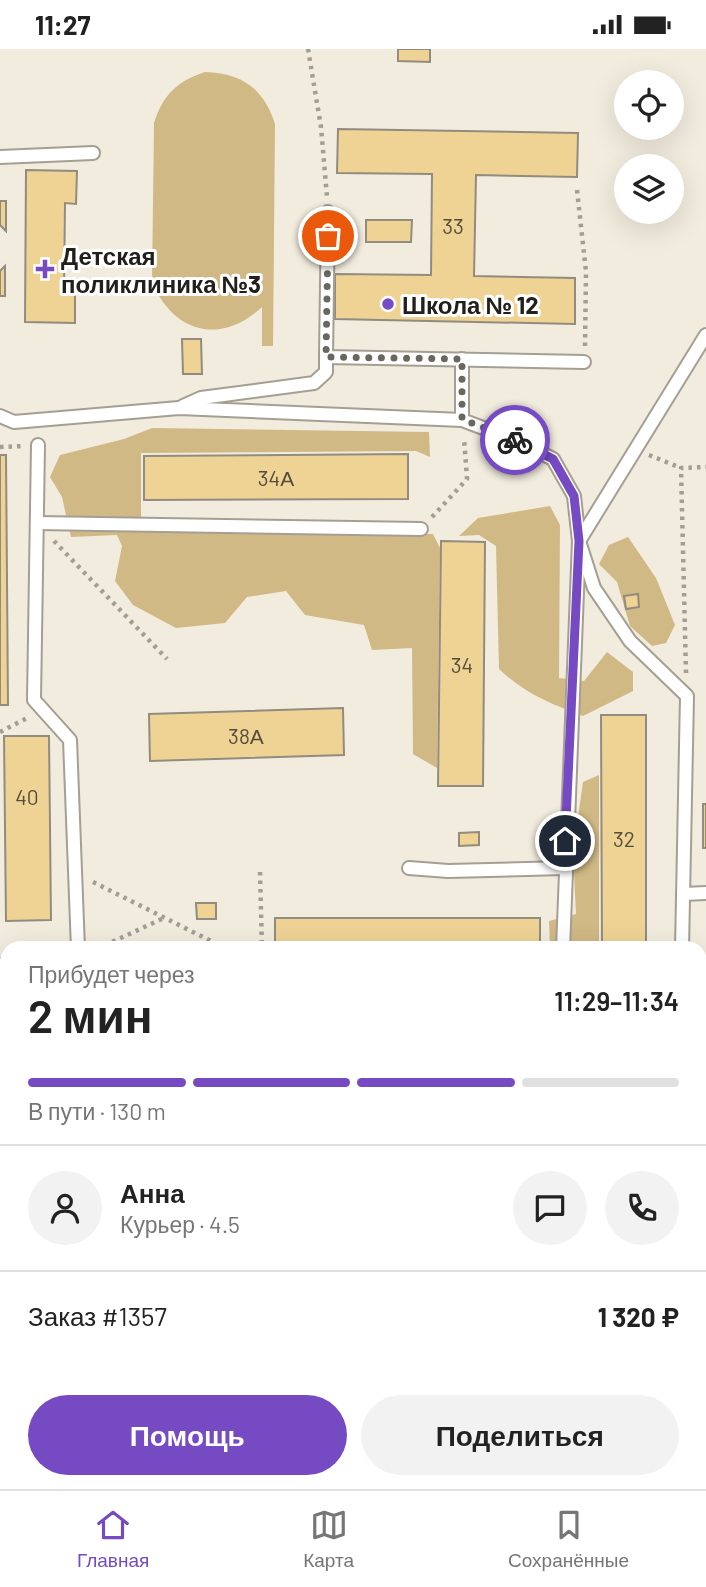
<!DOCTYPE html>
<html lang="ru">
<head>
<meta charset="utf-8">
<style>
  body { margin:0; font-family:Barlow,sans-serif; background:#f2f2f2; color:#222; height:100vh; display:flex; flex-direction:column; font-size:26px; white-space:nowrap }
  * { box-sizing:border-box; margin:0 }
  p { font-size:23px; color:#767676 }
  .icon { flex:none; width:38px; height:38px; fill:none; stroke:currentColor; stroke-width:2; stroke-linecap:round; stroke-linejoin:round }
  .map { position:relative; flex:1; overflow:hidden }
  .panel { position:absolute; left:0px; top:892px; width:707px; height:548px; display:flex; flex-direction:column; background:#fff; border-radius:21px 21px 0 0; box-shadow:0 7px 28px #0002 }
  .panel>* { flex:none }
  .fabs { position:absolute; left:614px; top:21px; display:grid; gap:14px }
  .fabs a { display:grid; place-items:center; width:70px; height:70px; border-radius:50%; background:#fff; box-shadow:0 7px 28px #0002; font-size:35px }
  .pin { position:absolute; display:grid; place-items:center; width:60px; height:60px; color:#fff; margin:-30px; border:4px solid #fff; border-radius:50%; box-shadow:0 2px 7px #0007 }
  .courier { position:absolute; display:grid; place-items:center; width:70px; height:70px; margin:-35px; border:5px solid #764ac2; border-radius:50%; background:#fff; color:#222; box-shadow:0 2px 9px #0007 }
  .summary em { font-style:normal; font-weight:600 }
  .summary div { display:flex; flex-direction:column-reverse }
  .summary { display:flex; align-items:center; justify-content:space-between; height:119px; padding:0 28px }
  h1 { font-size:46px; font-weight:600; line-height:52px }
  .bar { display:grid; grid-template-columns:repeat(4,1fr); gap:10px 7px; align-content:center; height:84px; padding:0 28px }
  .bar i { height:9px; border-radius:5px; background:#e0e0e0 }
  .bar .active { background:#764ac2 }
  .bar p { grid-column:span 4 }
  .line { display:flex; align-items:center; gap:18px; padding:0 28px; border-top:2px solid #e0e0e0 }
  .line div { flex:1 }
  .round { display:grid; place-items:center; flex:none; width:74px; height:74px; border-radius:37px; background:#f2f2f2 }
  .cta { display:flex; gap:14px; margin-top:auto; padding:14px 28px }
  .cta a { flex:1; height:80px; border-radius:42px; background:#764ac2; color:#fff; font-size:28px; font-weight:600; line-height:80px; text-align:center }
  .cta a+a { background:#f2f2f2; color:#222 }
  .status { display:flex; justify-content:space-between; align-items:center; height:49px; padding:0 35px; background:#fff; direction:ltr }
  .status svg { height:19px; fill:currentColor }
  .menu { display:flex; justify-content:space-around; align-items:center; height:98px; border-top:2px solid #e0e0e0; background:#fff; font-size:19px; color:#767676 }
  .menu a { display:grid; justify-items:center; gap:4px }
  .menu .active { color:#764ac2 }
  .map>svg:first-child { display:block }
  .green { fill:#d0b985 }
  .building { fill:#efd395; stroke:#918c7f; stroke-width:2 }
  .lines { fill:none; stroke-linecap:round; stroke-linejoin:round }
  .lane-casing { stroke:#a59f93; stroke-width:16 }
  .street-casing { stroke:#a59f93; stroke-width:30 }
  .primary-casing { stroke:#a59f93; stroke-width:42 }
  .path { stroke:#a39e94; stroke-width:4.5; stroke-dasharray:3.5 5; stroke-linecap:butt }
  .lane { stroke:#fff; stroke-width:12 }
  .street { stroke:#fff; stroke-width:26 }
  .primary { stroke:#fff; stroke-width:38 }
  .done { stroke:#6b675f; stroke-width:7; stroke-dasharray:0 12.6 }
  .route { stroke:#764ac2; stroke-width:9 }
  .poi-dot { fill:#764ac2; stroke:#fff; stroke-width:2.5 }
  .labels { text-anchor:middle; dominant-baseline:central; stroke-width:6; stroke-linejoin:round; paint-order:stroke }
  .number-label { font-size:21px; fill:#554d3a }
  .poi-label { font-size:24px; font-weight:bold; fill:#22201b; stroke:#fff; text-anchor:start }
</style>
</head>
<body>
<div class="status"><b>11:27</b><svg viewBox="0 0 49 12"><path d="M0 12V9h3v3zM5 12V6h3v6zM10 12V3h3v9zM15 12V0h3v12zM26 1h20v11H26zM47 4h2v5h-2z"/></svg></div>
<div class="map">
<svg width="706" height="1440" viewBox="0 0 706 1440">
  <rect width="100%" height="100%" fill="#f2ecde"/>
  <g class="green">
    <path d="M205,23C242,24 264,40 275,75L273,297H262V258C221,296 174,285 152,233L154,74C163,46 177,32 205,23Z"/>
    <polygon points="152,379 429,383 430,408 416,402 141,404 141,480 433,485 440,499 437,719 413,705 412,599 372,601 364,576 305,566 286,542 247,548 225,574 176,579 133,556 115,532 122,497 117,486 71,488 62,448 50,428 60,406 124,390"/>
    <path d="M550,457L560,476L559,629L584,632L607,603L633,623V642L583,667C551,655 524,644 499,620L496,497L479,486L459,487L478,469Z"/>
    <polygon points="628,488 656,529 675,576 666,594 652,597 630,577 617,533 599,515 609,496"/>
    <polygon points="599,726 599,899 550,899 549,872 576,865 573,803 583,733"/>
    <rect x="0" y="1075" width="7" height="87"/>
    <rect x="700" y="1076" width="6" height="84"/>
    <polygon points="700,1256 706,1256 706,1440 639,1440 640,1433 700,1433"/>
  </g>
  <g class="building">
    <polygon points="398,0 430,0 430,13 398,12"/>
    <polygon points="338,80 578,84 577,128 476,126 474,227 575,229 575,275 335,270 335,225 431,226 432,125 337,124"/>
    <polygon points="26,121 77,122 76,155 65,154 64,242 75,242 75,274 25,273"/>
    <polygon points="0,152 6,152 6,182 0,176"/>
    <polygon points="366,171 412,171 411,193 366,193"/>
    <polygon points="5,217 5,247 0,247 0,222"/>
    <polygon points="182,290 201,290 202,325 183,325"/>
    <polygon points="408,405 408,450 144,451 144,407"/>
    <polygon points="0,406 6,406 8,656 0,656"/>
    <polygon points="441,492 485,493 483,737 438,737"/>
    <polygon points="638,545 639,558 626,560 624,547"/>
    <polygon points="343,659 344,706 150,712 149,665"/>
    <polygon points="601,666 646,666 646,900 602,900"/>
    <polygon points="4,687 49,687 51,871 6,872"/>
    <rect x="703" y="755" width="3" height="44"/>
    <polygon points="479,783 479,796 459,797 459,784"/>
    <polygon points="196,854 216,854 216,870 197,870"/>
    <rect x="275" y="869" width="265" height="31"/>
    <rect x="0" y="943" width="7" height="43"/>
    <rect x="0" y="1280" width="7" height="44"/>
    <rect x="331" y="1433" width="46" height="7"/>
    <rect x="543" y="1433" width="59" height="7"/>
  </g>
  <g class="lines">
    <defs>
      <g id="lane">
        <polyline points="0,108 93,104"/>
        <polyline points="328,163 326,308 584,313"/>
        <polyline points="462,310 462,371"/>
        <polyline points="183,357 201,349 314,334 326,323 326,308"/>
        <polyline points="0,367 14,373 179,359 462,371 515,391 553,410 574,447 579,492 594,539 630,592 687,647 682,900"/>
        <polyline points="38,396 34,651 70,691 78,900"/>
        <polyline points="37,474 421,480"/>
        <polyline points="409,819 448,822 564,819"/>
        <polyline points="683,845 706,844"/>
        <polyline points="563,900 579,492 706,286"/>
        <polyline points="0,916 7,915"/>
        <polyline points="0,1363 7,1363"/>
        <polyline points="534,1433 534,1440"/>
        <polyline points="307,1440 307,1433"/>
      </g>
      <g id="street">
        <polyline points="0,1049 7,1049"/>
        <polyline points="700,1049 706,1049"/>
        <polyline points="627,1440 629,1433"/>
      </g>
      <g id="primary">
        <polyline points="0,1188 7,1188"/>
        <polyline points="700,1191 706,1191"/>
      </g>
    </defs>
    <use href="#lane" class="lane-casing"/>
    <use href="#street" class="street-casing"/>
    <use href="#primary" class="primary-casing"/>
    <g class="path">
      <polyline points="308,0 321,78 327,148"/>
      <polyline points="577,141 586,223 585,297"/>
      <polyline points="0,398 24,397"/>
      <polyline points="649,406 681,419"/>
      <polyline points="432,468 467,430 464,389"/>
      <polyline points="54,492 167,610"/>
      <polyline points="686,624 681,419 706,418"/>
      <polyline points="0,683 29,668"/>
      <polyline points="260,823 262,900"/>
      <polyline points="93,833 227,900"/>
      <polyline points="97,900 166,868"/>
      <polyline points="700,1125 706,1125"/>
      <polyline points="0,1127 7,1127"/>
      <polyline points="0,1242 7,1242"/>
      <polyline points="700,1252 706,1252"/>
      <polyline points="700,1354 706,1354"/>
      <polyline points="700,1422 706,1430"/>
      <polyline points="426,1433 426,1440"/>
    </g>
    <use href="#lane" class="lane"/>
    <use href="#street" class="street"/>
    <use href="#primary" class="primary"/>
  </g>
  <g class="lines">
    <polyline class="done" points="328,187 326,308 462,310 462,370 515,391"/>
    <polyline class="route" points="515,391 553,410 574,447 579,492 565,792"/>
  </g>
  <g class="poi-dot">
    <path d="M41.5 209.5h7v7h7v7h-7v7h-7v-7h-7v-7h7z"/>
    <circle cx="388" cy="255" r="7"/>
  </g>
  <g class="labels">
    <g class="number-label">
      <text x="453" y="176">33</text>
      <text x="276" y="428">34А</text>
      <text x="462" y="615">34</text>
      <text x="246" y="686">38А</text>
      <text x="27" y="747">40</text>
      <text x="624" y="789">32</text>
    </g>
    <g class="poi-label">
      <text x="61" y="206">Детская<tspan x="61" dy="28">поликлиника №3</tspan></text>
      <text x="402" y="255">Школа № 12</text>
    </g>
  </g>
</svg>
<div class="fabs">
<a><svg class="icon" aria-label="locate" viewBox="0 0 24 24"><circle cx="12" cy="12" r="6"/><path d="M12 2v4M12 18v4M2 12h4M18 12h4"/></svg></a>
<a><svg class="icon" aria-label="layers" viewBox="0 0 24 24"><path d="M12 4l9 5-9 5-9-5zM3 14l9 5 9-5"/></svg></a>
</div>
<div class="pin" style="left:328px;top:187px;background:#ea580c"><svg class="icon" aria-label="bag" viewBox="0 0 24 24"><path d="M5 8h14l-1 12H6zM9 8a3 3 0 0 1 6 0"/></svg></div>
<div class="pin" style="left:565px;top:792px;background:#1f2937"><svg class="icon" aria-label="home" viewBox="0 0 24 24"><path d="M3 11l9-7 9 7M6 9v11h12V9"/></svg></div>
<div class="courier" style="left:515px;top:391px"><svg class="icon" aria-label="bike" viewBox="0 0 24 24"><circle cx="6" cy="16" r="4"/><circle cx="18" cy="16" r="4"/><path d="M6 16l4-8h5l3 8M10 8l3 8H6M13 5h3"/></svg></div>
<section class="panel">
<div class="summary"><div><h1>2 мин</h1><p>Прибудет через</p></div><em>11:29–11:34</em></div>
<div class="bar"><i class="active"></i><i class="active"></i><i class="active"></i><i></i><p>В пути · 130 m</p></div>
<div class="line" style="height:126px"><a class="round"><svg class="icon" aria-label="person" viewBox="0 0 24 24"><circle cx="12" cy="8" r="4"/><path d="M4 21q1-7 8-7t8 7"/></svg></a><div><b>Анна</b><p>Курьер · 4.5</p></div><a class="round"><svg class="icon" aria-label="chat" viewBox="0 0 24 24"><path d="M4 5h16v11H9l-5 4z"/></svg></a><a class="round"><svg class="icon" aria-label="phone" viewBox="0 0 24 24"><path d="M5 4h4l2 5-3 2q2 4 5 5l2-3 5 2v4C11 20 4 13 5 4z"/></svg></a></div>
<div class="line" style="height:91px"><div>Заказ #1357</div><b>1 320 ₽</b></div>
<div class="cta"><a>Помощь</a><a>Поделиться</a></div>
</section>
</div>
<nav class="menu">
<a class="active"><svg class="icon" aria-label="home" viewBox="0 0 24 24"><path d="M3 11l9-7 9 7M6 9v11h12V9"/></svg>Главная</a>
<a><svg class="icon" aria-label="map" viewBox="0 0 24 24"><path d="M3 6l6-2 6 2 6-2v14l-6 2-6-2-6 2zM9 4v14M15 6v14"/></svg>Карта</a>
<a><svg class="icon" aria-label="saved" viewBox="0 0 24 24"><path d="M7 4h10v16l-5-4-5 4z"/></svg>Сохранённые</a>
</nav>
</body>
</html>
